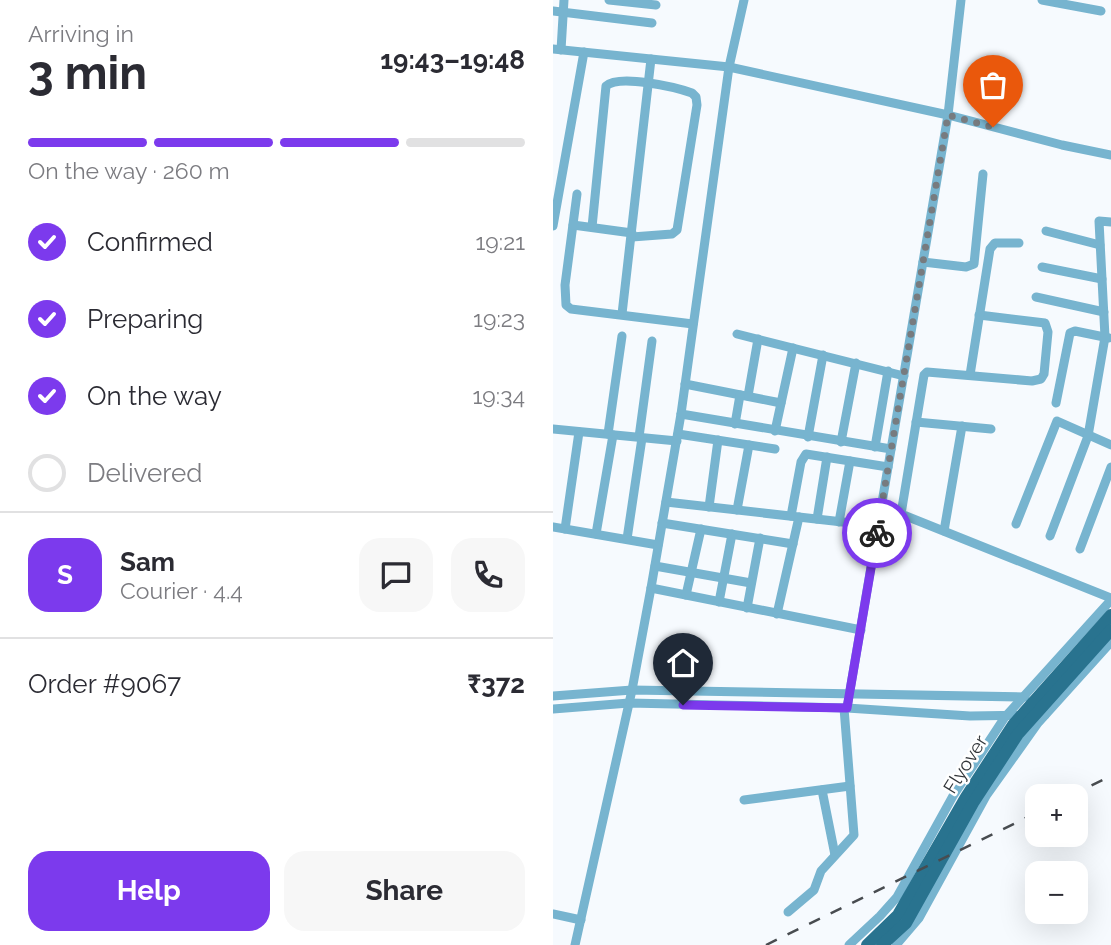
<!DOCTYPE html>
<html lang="en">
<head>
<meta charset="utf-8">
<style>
  body { margin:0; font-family:Raleway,sans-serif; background:#f7f7f7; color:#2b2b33; height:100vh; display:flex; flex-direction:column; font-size:26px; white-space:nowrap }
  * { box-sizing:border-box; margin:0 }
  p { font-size:23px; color:#7c7c81 }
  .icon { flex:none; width:38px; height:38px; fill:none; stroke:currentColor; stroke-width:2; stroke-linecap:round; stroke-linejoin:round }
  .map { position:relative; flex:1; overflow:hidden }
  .sheet { display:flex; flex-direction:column; background:#fff; width:553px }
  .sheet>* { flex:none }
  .fabs { position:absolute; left:472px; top:784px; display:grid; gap:14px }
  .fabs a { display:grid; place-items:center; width:63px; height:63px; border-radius:14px; background:#fff; box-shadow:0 7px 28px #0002; font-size:35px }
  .pin { position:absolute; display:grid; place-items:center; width:60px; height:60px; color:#fff; margin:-72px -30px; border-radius:50% 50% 50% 0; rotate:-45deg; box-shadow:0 0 7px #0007 }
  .pin .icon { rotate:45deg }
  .courier { position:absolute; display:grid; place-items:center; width:70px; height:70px; margin:-35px; border:5px solid #7c3aed; border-radius:50%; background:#fff; color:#222; box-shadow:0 2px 9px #0007 }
  .overview em { font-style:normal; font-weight:700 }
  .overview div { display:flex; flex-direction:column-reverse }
  .overview { display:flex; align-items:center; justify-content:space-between; height:119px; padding:0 28px }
  h1 { font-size:46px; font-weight:700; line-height:52px }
  .bar { display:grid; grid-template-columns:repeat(4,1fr); gap:10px 7px; align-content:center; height:84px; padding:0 28px }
  .bar i { height:9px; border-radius:5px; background:#e1e1e2 }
  .bar .on { background:#7c3aed }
  .bar p { grid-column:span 4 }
  .line { display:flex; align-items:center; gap:18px; padding:0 28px; border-top:2px solid #e1e1e2 }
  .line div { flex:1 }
  .round { display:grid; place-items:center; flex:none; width:74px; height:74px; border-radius:21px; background:#f7f7f7 }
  ol { padding:0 28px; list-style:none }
  li { display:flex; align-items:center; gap:21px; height:77px }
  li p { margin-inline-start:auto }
  li .icon { padding:7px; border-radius:50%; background:#7c3aed; color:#fff; stroke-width:4 }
  li:last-child { color:#7c7c81 }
  li i { width:38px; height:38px; border:4px solid #e1e1e2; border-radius:50% }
  .button { display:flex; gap:14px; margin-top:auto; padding:14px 28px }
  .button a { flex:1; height:80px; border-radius:21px; background:#7c3aed; color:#fff; font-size:28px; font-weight:700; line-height:80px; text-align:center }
  .button a+a { background:#f7f7f7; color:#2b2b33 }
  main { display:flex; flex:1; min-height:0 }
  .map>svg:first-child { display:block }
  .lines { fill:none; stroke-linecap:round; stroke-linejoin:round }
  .minor { stroke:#77b4cf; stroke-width:9 }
  .major { stroke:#29738f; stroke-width:12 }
  .rail { stroke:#484c50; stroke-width:2.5; stroke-dasharray:12 12; stroke-linecap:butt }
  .done { stroke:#777b7f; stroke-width:7; stroke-dasharray:0 12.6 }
  .route { stroke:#7c3aed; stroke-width:9 }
  .labels { text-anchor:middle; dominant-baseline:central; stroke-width:5; stroke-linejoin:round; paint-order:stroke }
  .street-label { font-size:19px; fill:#32363a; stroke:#fff }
</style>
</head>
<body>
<main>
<section class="sheet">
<div class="overview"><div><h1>3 min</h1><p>Arriving in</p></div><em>19:43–19:48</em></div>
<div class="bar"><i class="on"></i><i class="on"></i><i class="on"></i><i></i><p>On the way · 260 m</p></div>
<ol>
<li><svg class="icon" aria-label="check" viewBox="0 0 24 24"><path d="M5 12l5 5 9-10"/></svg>Confirmed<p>19:21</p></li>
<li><svg class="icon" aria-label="check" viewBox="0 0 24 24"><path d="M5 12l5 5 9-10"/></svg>Preparing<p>19:23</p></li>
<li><svg class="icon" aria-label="check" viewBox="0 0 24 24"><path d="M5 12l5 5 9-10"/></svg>On the way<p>19:34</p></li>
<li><i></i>Delivered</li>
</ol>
<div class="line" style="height:126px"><b class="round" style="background:#7c3aed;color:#fff">S</b><div><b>Sam</b><p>Courier · 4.4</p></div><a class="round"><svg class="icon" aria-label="chat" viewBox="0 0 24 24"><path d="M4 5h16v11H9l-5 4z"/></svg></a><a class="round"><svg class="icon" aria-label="phone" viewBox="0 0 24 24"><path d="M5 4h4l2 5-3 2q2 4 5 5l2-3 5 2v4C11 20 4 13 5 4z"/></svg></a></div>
<div class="line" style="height:91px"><div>Order #9067</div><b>₹372</b></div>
<div class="button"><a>Help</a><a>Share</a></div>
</section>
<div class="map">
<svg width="558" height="945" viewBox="0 0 558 945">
  <rect width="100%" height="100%" fill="#f6fafe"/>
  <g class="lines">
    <g class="minor">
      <polyline points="56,0 103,5"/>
      <polyline points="489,0 548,11"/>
      <polyline points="0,11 99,23"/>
      <polyline points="0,49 176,67 395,115 509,145 558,155"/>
      <polyline points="8,50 11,0"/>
      <polyline points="24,194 12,285 13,305 18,309 140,324"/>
      <polyline points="20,225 79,233"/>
      <polyline points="0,226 31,52"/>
      <path d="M39,227L53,86C66,74 122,87 139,93L143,97L144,105L124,230L119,234L79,237"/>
      <polyline points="493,231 547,245"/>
      <polyline points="370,262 413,267 421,264 430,174"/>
      <polyline points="489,267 549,279"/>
      <polyline points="483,297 551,312"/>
      <polyline points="69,314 98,59"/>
      <polyline points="426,315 492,323 495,332 491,374 488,379 479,381 374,372 371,375 348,514 558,598"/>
      <polyline points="184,334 351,376"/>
      <polyline points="417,375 437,249 442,243 466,243"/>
      <polyline points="132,384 228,403"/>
      <polyline points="195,396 205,339"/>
      <polyline points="503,403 517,333 522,331 556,338"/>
      <polyline points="128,414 338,449"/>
      <polyline points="363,422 438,429"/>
      <polyline points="182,424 187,395"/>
      <polyline points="0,429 124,441"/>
      <polyline points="222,431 240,348"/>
      <polyline points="55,434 69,336"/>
      <polyline points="125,434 222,449"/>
      <polyline points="86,437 99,341"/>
      <polyline points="255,437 270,355"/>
      <polyline points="288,442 303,363"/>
      <polyline points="322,447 335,371"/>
      <polyline points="113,502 325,526"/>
      <polyline points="156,507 165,440"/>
      <polyline points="184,510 196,445"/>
      <polyline points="238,516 248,462 253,454 335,467"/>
      <polyline points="264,519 274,457"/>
      <polyline points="286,522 297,461"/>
      <polyline points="109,523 240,544"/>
      <polyline points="463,524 504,421 558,445"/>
      <polyline points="0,527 105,545"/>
      <polyline points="12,529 26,432"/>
      <polyline points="391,531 409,426"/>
      <polyline points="43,534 60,435"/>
      <polyline points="497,536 535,436 552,337 546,221 558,222"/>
      <polyline points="74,539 89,438"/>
      <polyline points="527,549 558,467"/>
      <polyline points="102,566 198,583"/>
      <polyline points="98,588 308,630"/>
      <polyline points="133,595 148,529"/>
      <polyline points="166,602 179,534"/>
      <polyline points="194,608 207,538"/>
      <polyline points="224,614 246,517"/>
      <polyline points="0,696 79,690 472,697"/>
      <polyline points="294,708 395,115 408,0"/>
      <polyline points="0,709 76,703 294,708 417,716 492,715"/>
      <polyline points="269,790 282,855"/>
      <polyline points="191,800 297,786"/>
      <polyline points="235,912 261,890 268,871 301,835 291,708"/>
      <polyline points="0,914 28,920"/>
      <polyline points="22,945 79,690 98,588 128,414 176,67 191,0"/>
      <polyline points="296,945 327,916 344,897 400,796 452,717 558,600"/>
      <polyline points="343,945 366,918 433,796 485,723 558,642"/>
    </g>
    <g class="major">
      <polyline points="314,945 345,915 413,797 460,725 558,615"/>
      <polyline points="329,945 353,923 420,803 465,734 558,630"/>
    </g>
    <g class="rail">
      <polyline points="517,796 558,776"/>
      <polyline points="213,945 485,812"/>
    </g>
  </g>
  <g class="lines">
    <polyline class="done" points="324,533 395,115 440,127"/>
    <polyline class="route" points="130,705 294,708 324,533"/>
  </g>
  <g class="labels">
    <g class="street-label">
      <text transform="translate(412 764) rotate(-58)">Flyover</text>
    </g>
  </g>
</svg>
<div class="fabs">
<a>+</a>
<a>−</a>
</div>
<div class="pin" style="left:440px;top:127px;background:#ea580c"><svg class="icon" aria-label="bag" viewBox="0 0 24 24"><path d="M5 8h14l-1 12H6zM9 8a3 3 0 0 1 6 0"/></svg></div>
<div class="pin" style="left:130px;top:705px;background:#1f2937"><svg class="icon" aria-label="home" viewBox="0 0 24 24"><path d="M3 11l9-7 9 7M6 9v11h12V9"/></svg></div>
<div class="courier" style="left:324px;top:533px"><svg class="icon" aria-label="bike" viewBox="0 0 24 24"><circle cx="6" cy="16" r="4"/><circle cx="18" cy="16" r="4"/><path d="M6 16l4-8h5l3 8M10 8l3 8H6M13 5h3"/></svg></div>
</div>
</main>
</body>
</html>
